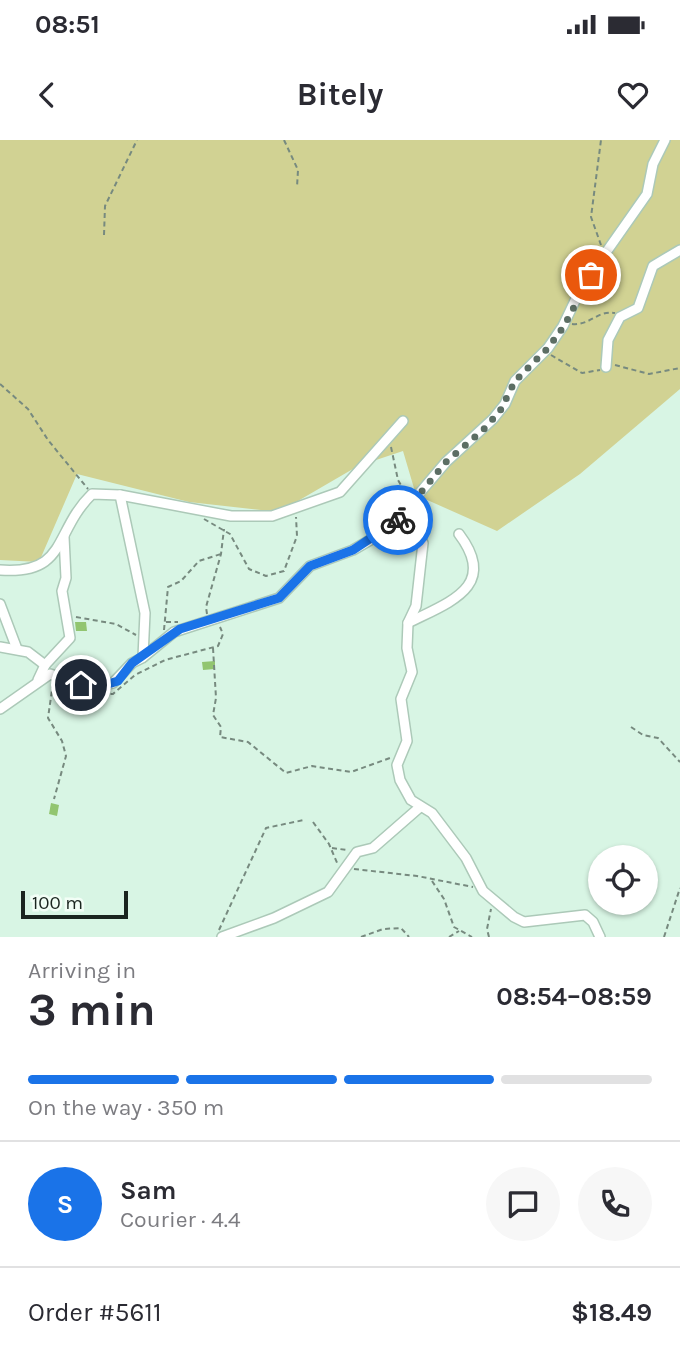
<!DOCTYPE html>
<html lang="en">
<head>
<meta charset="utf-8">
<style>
  body { margin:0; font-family:Karla,sans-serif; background:#f7f7f7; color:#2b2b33; height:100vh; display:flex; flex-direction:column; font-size:26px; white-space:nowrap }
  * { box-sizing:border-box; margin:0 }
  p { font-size:23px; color:#7c7c81 }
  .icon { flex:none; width:38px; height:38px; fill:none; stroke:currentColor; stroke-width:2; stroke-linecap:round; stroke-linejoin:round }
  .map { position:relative; height:797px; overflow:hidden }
  .details { display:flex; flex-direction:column; background:#fff; flex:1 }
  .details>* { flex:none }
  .tools { position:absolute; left:588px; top:705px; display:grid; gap:14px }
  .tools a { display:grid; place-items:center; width:70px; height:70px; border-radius:50%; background:#fff; box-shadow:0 2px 5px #0004; font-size:35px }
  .scale { position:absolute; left:21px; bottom:18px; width:107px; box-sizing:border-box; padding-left:7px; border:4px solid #1a251f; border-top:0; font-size:19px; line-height:24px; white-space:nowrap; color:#1a251f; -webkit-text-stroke:5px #f2fef6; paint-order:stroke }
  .pin { position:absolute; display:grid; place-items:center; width:60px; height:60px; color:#fff; margin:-30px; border:4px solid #fff; border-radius:50%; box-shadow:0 2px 7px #0007 }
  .courier { position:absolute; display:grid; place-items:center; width:70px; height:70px; margin:-35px; border:5px solid #1a73e8; border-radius:50%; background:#fff; color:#222; box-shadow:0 2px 9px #0007 }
  .overview em { font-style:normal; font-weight:700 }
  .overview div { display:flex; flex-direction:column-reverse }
  .overview { display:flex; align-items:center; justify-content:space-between; height:119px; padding:0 28px }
  h1 { font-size:46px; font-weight:700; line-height:52px }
  .bar { display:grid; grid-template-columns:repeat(4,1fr); gap:10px 7px; align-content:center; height:84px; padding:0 28px }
  .bar i { height:9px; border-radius:5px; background:#e1e1e2 }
  .bar .on { background:#1a73e8 }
  .bar p { grid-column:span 4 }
  .line { display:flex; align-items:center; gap:18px; padding:0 28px; border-top:2px solid #e1e1e2 }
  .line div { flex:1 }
  .round { display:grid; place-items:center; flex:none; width:74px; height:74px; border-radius:37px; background:#f7f7f7 }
  .status { display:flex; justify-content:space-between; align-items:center; height:49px; padding:0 35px; background:#fff; direction:ltr }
  .status svg { height:19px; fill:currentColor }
  header { display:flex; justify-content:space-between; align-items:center; height:91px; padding:0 28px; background:#fff; font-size:32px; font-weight:700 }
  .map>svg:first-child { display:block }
  .green { fill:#d1d293 }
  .building { fill:#92c570 }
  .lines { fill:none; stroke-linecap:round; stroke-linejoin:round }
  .minor-casing { stroke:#acc9b8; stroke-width:12 }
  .path { stroke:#778a7f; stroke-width:2; stroke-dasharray:5 3.5; stroke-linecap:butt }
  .minor { stroke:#fff; stroke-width:9 }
  .done { stroke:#5c6e64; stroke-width:7; stroke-dasharray:0 12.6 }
  .route { stroke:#1a73e8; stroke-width:9 }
</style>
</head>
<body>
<div class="status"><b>08:51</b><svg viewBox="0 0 49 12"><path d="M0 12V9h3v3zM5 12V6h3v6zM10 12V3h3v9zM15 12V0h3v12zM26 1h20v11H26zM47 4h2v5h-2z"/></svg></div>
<header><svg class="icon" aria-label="back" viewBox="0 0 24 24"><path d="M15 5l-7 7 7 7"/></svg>Bitely<svg class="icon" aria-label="heart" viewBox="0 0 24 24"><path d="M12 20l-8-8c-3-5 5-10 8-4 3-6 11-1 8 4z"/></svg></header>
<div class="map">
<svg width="680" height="797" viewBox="0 0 680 797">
  <rect width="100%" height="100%" fill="#d8f5e4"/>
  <polygon class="green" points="0,0 680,0 680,249 580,334 497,391 416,355 403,311 358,326 279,372 189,362 77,334 39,422 0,420"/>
  <g class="building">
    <polygon points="75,482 86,482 87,491 76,491"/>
    <polygon points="215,521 215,529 203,530 202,522"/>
    <polygon points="51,663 59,665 57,676 49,674"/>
  </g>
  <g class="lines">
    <defs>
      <g id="minor">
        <polyline points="606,227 608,200 620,177 638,168 653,126 680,110"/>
        <polyline points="120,355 145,473 143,517"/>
        <polyline points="423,403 416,466 408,483 407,508 412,532 401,559 407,601 397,625 400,640 411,660 432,673 466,718 483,751 514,777 524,782 585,775 593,782 600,797"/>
        <path d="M0,430C68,435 53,392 92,354L120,355L231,376H272L340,352L403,281"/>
        <polyline points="0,464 17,509"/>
        <path d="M408,483C449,462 499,447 459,394"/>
        <polyline points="0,507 28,512 45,525"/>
        <polyline points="38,540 45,525 70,498 62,451 66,438 64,397"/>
        <polyline points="0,569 50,534 92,548 113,543 132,523 142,518 174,492 279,458 310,426 353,410 389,389 446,322 493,279 505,264 515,241 548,208 563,186 581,148 647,54 653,24 665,0"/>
        <polyline points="222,797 274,778 328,752 357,712 373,708 420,667"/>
      </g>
    </defs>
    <use href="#minor" class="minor-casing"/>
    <g class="path">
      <polyline points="284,0 298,30 297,47"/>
      <polyline points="104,95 105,66 137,0"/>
      <polyline points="601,105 591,77 601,0"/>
      <path d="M572,184C590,186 597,170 615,173"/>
      <polyline points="551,215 582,233 600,230"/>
      <polyline points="615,225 649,234 680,228"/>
      <polyline points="0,244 28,269 48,300 88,349"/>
      <polyline points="391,307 398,340 406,354"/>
      <polyline points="204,379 230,394 249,429 266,436 284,431 297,396 296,377"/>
      <polyline points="207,474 206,467 221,414 224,389"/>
      <polyline points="76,477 116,484 136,495"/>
      <polyline points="166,482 178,482"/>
      <polyline points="164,490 168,447 181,441 199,421 221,414"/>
      <polyline points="213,508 216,558 213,575 221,587 220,597 248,602 286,633 312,626 351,632 390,618"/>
      <polyline points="53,543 48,578 62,601 66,616 54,659"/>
      <polyline points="102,554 113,554 135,535 165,520 218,506 223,494 220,487"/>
      <polyline points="631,587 643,595 658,598 680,622"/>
      <polyline points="313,682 329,704 338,725"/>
      <polyline points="332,708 347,710"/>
      <polyline points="354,729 417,736 473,747"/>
      <polyline points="432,741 444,759 454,787 472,797"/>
      <polyline points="219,790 266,688 304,680"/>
      <polyline points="361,797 383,789 401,788 409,797"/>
      <polyline points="449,797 459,791"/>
      <polyline points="489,797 487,789 491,769"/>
      <polyline points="664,797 680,748"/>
    </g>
    <use href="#minor" class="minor"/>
  </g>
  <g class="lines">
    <polyline class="done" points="398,380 446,322 483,290 500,271 515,241 548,208 564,186 591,135"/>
    <polyline class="route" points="81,545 95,548 118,541 132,523 180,489 279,458 310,426 353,410 398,380"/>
  </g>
</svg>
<div class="tools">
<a><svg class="icon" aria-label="locate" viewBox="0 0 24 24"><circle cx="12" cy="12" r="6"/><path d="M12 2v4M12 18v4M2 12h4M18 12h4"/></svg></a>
</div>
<div class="scale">100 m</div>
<div class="pin" style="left:591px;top:135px;background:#ea580c"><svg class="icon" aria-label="bag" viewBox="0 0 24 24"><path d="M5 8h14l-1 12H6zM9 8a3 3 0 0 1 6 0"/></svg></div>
<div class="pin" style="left:81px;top:545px;background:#1f2937"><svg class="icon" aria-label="home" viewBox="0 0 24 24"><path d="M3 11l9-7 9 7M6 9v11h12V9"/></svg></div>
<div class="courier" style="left:398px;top:380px"><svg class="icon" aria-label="bike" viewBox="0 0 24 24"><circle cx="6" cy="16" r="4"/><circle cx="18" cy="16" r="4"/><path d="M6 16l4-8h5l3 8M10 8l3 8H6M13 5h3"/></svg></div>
</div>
<section class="details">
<div class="overview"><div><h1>3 min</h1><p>Arriving in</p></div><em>08:54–08:59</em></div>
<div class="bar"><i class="on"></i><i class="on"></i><i class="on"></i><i></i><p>On the way · 350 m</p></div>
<div class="line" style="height:126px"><b class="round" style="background:#1a73e8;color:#fff">S</b><div><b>Sam</b><p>Courier · 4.4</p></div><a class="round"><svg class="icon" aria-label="chat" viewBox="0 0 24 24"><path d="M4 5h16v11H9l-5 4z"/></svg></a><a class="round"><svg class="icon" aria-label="phone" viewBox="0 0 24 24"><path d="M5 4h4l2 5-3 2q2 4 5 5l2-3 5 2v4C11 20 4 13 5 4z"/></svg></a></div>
<div class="line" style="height:91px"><div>Order #5611</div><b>$18.49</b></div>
</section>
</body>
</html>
